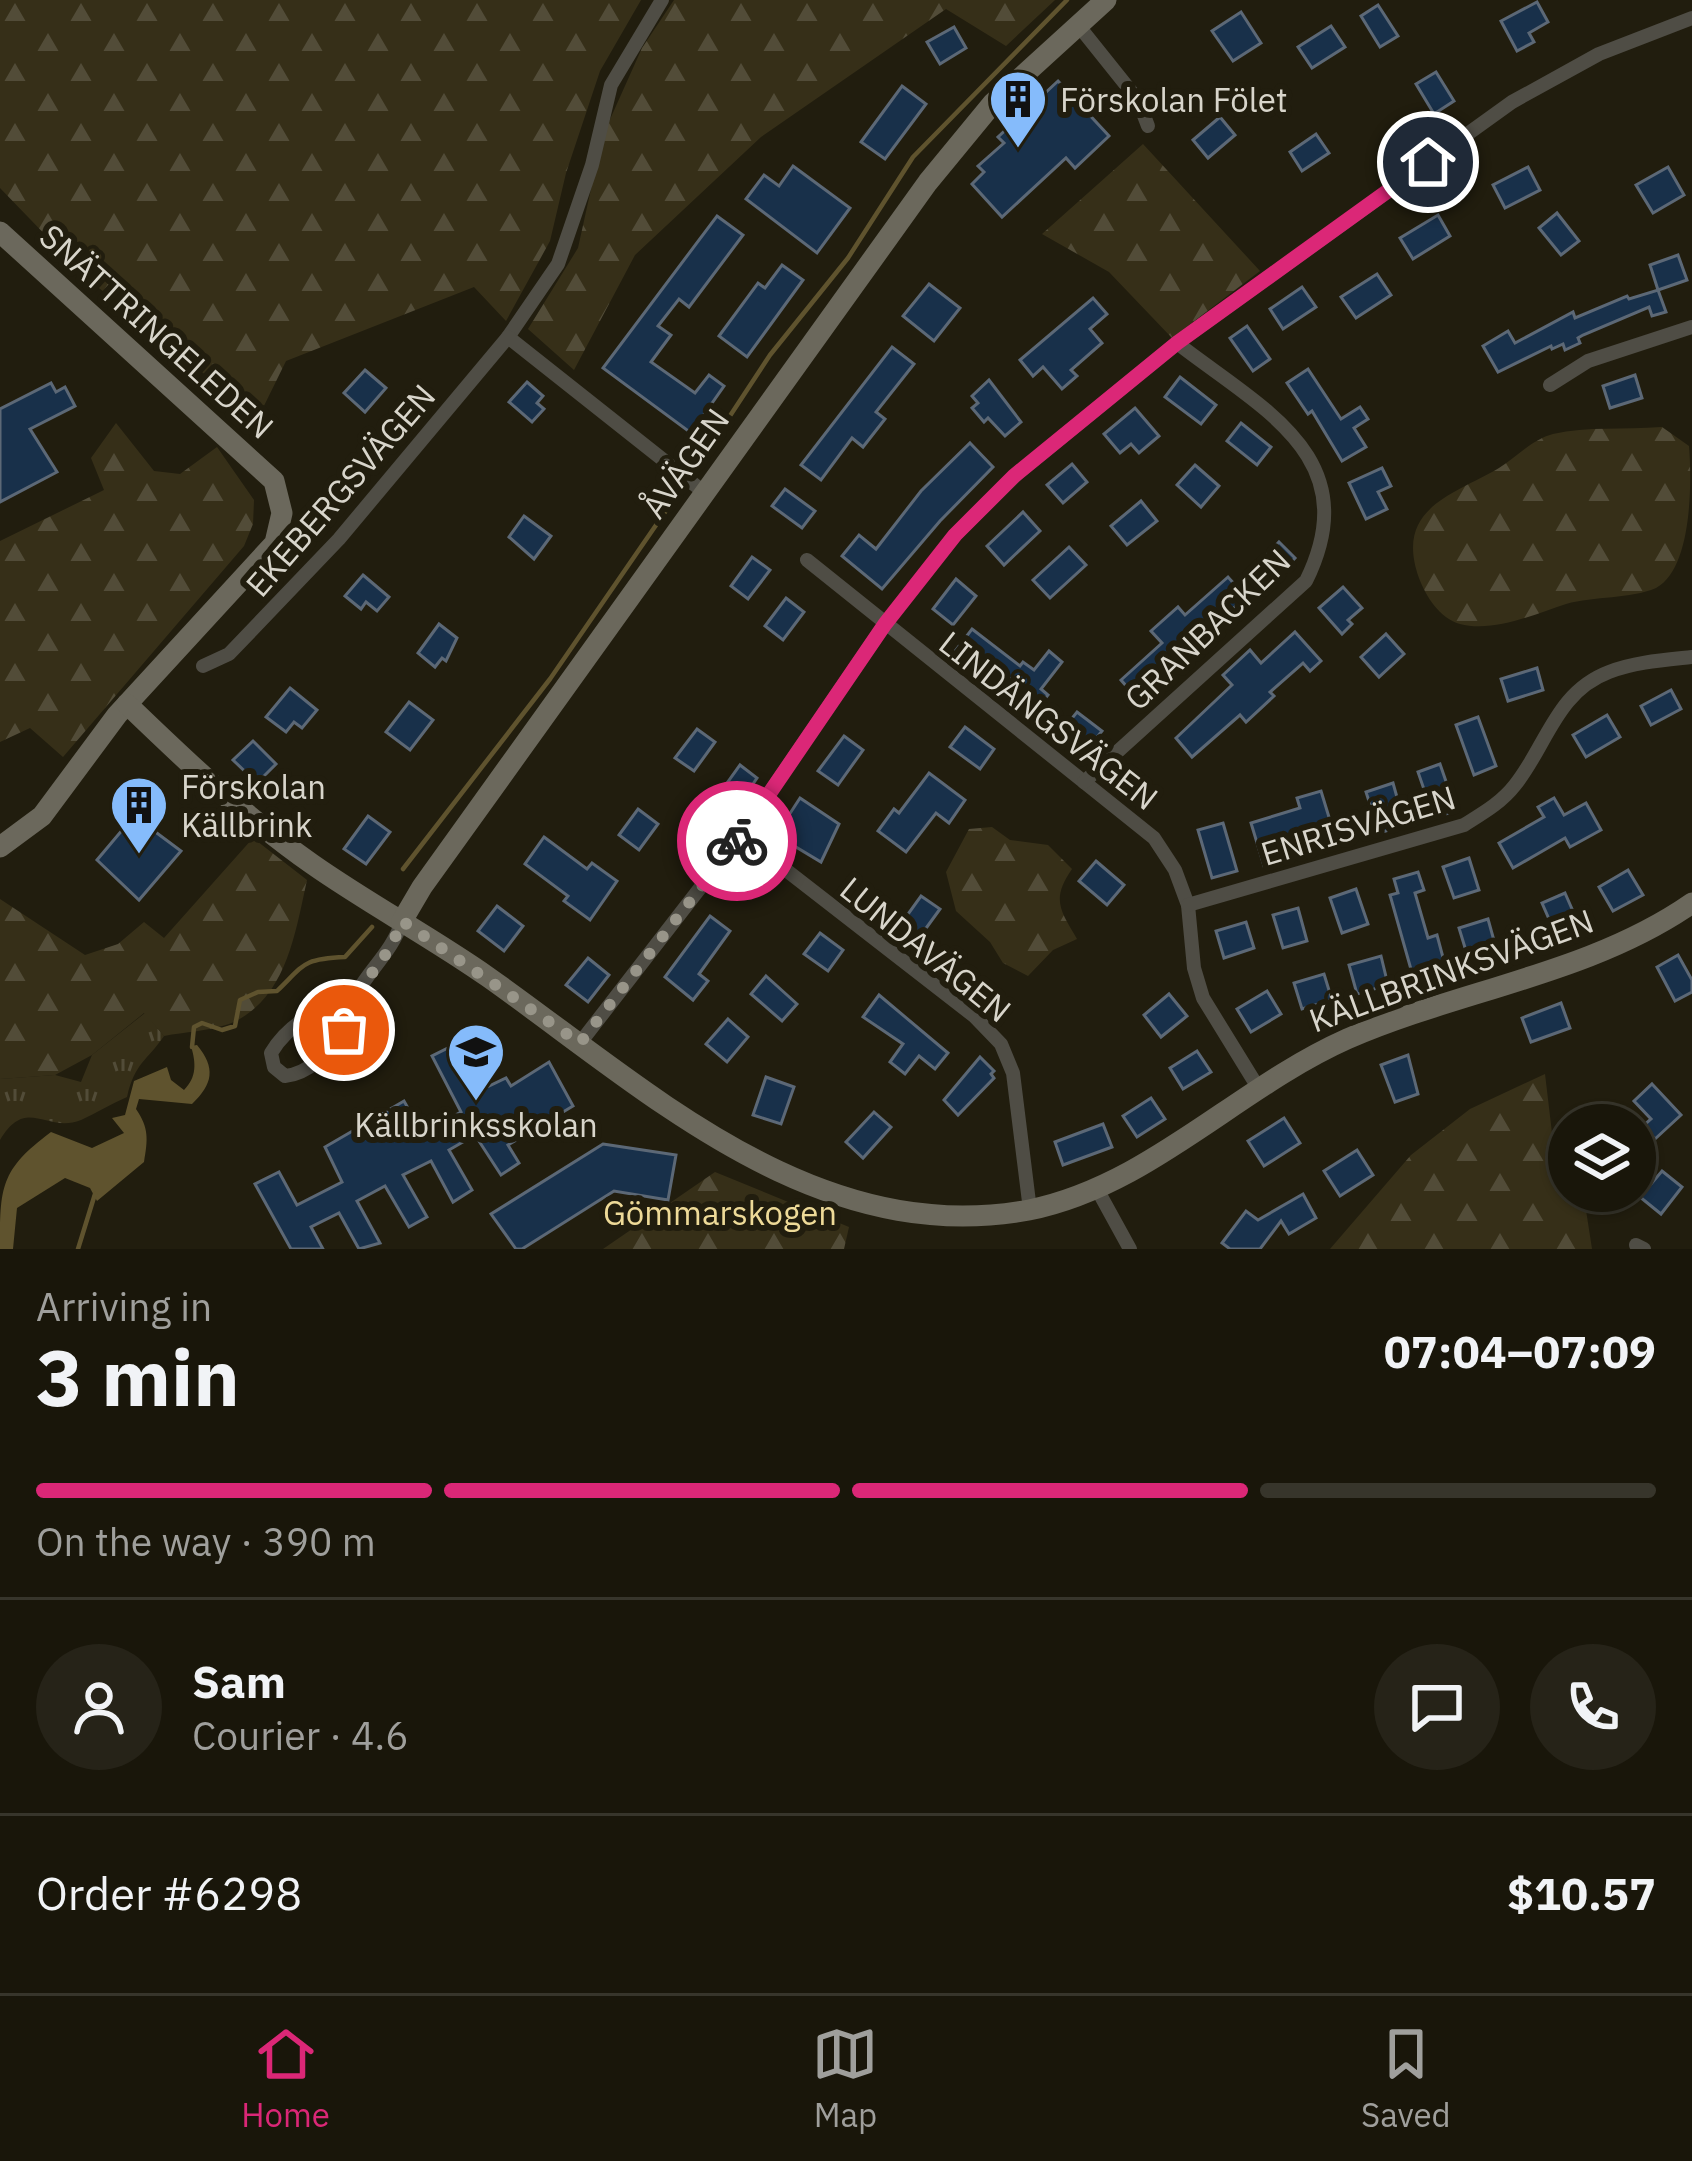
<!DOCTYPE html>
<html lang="en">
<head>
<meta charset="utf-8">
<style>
  body { margin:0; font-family:"IBM Plex Sans",sans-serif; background:#262318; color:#f1f3f6; height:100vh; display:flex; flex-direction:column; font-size:45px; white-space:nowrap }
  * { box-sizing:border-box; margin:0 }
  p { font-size:39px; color:#9f9f9c }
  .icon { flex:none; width:66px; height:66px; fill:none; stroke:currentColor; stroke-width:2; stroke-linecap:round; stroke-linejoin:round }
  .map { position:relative; height:1249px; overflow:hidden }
  .drawer { display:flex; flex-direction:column; background:#19160a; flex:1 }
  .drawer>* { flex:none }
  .fabs { position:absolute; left:1548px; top:1104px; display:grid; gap:24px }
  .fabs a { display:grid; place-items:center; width:108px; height:108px; border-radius:50%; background:#19160a; box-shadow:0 3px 9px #0004,0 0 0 3px #37352b; font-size:60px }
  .pin { position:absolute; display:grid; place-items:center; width:102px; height:102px; color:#fff; margin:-51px; border:6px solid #fff; border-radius:50%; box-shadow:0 3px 12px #0007 }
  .courier { position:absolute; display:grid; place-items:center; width:120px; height:120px; margin:-60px; border:9px solid #db2777; border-radius:50%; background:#fff; color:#222; box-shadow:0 3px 15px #0007 }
  .headline em { font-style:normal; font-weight:700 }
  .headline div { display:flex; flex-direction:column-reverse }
  .headline { display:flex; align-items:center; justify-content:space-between; height:204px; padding:0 36px }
  h1 { font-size:78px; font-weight:700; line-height:90px }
  .bar { display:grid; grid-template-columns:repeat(4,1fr); gap:18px 12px; align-content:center; height:144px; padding:0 36px }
  .bar i { height:15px; border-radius:9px; background:#37352b }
  .bar .active { background:#db2777 }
  .bar p { grid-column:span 4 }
  .line { display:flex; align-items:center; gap:30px; padding:0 36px; border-top:3px solid #37352b }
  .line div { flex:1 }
  .round { display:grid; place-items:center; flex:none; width:126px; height:126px; border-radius:63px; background:#262318 }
  .tabs { display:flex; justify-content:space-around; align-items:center; height:168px; border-top:3px solid #37352b; background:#19160a; font-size:33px; color:#9f9f9c }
  .tabs a { display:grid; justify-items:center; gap:6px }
  .tabs .active { color:#db2777 }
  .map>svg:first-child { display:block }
  .grass { fill:url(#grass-tufts) }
  .forest { fill:url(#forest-firs) }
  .water { fill:#5f532e }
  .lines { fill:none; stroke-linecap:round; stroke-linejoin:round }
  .stream { stroke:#5f532e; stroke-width:4.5 }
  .building { fill:#18304a; stroke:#5c6876; stroke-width:3 }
  .street { stroke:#4f4d45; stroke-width:14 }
  .secondary { stroke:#6b685c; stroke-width:21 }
  .done { stroke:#989589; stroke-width:12; stroke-dasharray:0 21.6 }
  .route { stroke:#db2777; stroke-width:15 }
  .labels { text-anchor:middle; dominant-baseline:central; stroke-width:12; stroke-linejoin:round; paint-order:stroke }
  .poi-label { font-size:33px; fill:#d8d5cb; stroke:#211d0e; text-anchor:start }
  .street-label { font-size:33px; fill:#d8d5cb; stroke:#211d0e }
  .park-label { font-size:33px; fill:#eeda98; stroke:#211d0e }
</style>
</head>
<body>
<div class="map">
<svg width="1692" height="1249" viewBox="0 0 1692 1249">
  <defs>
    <pattern id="grass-tufts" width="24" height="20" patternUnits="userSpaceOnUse" patternTransform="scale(3)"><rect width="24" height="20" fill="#362f18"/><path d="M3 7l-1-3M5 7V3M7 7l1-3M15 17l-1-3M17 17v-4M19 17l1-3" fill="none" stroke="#524c38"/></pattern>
    <pattern id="forest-firs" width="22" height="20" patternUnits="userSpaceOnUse" patternTransform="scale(3)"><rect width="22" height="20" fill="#362f18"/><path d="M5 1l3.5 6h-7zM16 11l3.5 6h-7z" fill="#524c38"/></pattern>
  </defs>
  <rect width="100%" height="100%" fill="#211d0e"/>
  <path class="grass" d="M145,1013L164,1036C147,1061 135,1062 127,1097C111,1104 96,1113 81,1120C46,1134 27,1095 0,1140V1079L55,1075L81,1082L92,1055Z"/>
  <g class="forest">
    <polygon points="0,0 641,0 600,71 566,173 550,241 506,321 474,287 286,361 258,418 88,279 0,188"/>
    <polygon points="674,0 1055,0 1006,46 946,9 761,137 635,255 574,370 528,329 578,248 603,135 642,48"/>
    <polygon points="1143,144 1260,271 1172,338 1109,272 1042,234"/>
    <polygon points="116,423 154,471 180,474 217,447 254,500 253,524 244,546 63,757 30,728 0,742 0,541 104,490 91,458"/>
    <path d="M1662,427L1689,446C1692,483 1692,569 1656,588C1630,599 1594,596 1566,604C1535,614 1493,633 1460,624C1439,618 1426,596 1419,578C1394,508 1453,495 1499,468C1516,457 1533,439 1553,434C1588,426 1625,430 1662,427Z"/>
    <path d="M992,827L1010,840L1048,845L1072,869C1051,899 1060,910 1077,939L1053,950L1028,976L1003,963L990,942L956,911L946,872L969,829Z"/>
    <path d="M253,838L307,880C295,934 286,1001 229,1024C209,1031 184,1032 164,1036L144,1013L92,1055L55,1075L0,1079V899L85,955L118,944L144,922L164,938Z"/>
    <polygon points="1545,1074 1556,1167 1569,1179 1569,1191 1583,1191 1592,1249 1330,1249 1411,1155 1470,1109"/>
    <polygon points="715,1172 849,1227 844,1249 603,1249"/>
  </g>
  <path class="water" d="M197,1045C216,1068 213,1084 192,1104L139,1099L136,1109C149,1128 148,1139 144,1162L97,1201L90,1188L65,1178L17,1208L13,1249H0C0,1187 0,1170 51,1132L92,1148L124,1133L112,1118L125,1115L134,1081L167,1067L171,1080L184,1090C197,1077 196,1063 191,1046Z"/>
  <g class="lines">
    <g class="stream">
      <polyline points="701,460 770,355 848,258 913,157 1067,0"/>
      <polyline points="403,869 550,679 674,499"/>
      <path d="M192,1047L194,1027L202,1023L222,1030L235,1026L240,1000L258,992L277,991C305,964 302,959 345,957L372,927"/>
      <polyline points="78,1249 95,1194"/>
    </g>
  </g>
  <g class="building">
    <polygon points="1537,2 1548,22 1529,33 1534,42 1517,51 1501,21"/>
    <polygon points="1378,5 1398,36 1380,47 1361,16"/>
    <polygon points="1241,12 1261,43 1233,61 1212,31"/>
    <polygon points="1331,26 1345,47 1312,68 1298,47"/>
    <polygon points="954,27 966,48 940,64 927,42"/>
    <polygon points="1436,72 1454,101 1434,114 1416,84"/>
    <polygon points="1058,81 1109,136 1075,168 1066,158 1002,217 972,184 984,172 978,166 1004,143 998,137"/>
    <polygon points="902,86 926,104 885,159 861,142"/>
    <polygon points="1220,117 1235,135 1208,158 1193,140"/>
    <polygon points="1316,134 1329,153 1302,171 1290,152"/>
    <polygon points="793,166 850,208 817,253 746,199 764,175 779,186"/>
    <polygon points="1528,167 1540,190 1505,208 1493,185"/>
    <polygon points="1668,167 1684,195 1653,213 1636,185"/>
    <polygon points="1557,213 1579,241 1561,255 1539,228"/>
    <polygon points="1438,215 1450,236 1413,259 1400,238"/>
    <polygon points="717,216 743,235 689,307 679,299 658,326 671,335 651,362 695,393 709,375 724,386 691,433 603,368"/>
    <polygon points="1678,255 1687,280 1658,290 1650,265"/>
    <polygon points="782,265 803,280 747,357 719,336 758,283 765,288"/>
    <polygon points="1377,274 1391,295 1356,318 1341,297"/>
    <polygon points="929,284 960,308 934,341 903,316"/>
    <polygon points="1302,287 1316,307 1283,329 1270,309"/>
    <polygon points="1658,290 1666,312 1652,316 1649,307 1583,335 1578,338 1580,343 1565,350 1563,344 1552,349 1551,346 1498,372 1483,346 1508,331 1515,343 1573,312 1575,318 1627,296 1629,299"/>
    <polygon points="1093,298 1107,314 1090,329 1102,343 1071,370 1077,376 1062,389 1043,367 1033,376 1020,360"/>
    <polygon points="1247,326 1270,359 1253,371 1230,338"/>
    <polygon points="892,347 914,364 876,412 885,419 863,447 852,438 821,480 801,465"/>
    <polygon points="1308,369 1341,419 1360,407 1368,419 1354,428 1366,447 1342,461 1312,411 1308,414 1287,383"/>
    <polygon points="365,370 386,388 365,412 344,393"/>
    <polygon points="1635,375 1642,398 1610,408 1603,386"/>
    <polygon points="1180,377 1216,405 1201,424 1165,397"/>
    <polygon points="989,380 1021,422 1005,436 988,418 984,422 972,408 978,403 972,396"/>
    <polygon points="527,382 543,396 537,403 544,409 532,422 509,402"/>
    <polygon points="51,383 56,392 65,387 75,406 30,429 57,472 0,502 0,409"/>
    <polygon points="1135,408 1159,436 1139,453 1131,444 1120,453 1104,434"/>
    <polygon points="1241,423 1271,447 1257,465 1227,441"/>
    <polygon points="970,443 993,467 940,521 882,589 842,556 859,535 876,549 921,491"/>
    <polygon points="1072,464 1087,482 1063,503 1047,485"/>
    <polygon points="1195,465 1219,486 1201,507 1177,485"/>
    <polygon points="1382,468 1391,486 1378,492 1387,509 1366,519 1349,483"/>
    <polygon points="785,489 815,511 802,528 772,506"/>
    <polygon points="1141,501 1157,521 1127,545 1111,526"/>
    <polygon points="1023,512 1040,531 1004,565 987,546"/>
    <polygon points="524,516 551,536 534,559 509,537"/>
    <polygon points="1279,542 1295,558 1269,586 1264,581 1219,621 1216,618 1156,670 1159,674 1135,696 1121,680 1162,643 1151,631 1178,607 1185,615 1228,577 1237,587"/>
    <polygon points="1069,547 1086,565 1050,598 1033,580"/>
    <polygon points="752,557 770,570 748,599 731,586"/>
    <polygon points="363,575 389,597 377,611 366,602 361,609 345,596"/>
    <polygon points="956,579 976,596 953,625 933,609"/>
    <polygon points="1343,587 1362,608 1348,620 1352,624 1342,634 1319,608"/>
    <polygon points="786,598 804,612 783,640 765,626"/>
    <polygon points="439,624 457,638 446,661 442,658 435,667 418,653"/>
    <polygon points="972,629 1020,666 1023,662 1034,670 1049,651 1062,662 1041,689 1048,695 1036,710 1021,698 1026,692 992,664 986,673 956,650"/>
    <polygon points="1295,632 1321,661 1310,671 1303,663 1270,692 1274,696 1246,722 1240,715 1192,757 1176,738 1232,685 1223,675 1250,650 1261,663"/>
    <polygon points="1386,634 1404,654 1379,677 1361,657"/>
    <polygon points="1537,668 1543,690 1508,701 1501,679"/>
    <polygon points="290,688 317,710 302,728 294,722 286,732 266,717"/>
    <polygon points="1671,690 1681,709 1651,725 1641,706"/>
    <polygon points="409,702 433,720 410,750 386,732"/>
    <polygon points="1077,712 1102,731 1085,752 1061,732"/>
    <polygon points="1607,715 1620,737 1586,757 1573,735"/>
    <polygon points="1478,717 1496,766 1474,775 1456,725"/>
    <polygon points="965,727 994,749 980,769 950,747"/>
    <polygon points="697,729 715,742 694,771 675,758"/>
    <polygon points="844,736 863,750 838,785 818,771"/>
    <polygon points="253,741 276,764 257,783 233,760"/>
    <polygon points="1440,764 1450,793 1444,796 1449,813 1379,833 1366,792 1393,783 1400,808 1427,798 1418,772"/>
    <polygon points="740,765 757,778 733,813 715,800"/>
    <polygon points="929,773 965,800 949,823 936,813 906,852 878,831 894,809 899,813"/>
    <polygon points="1321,791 1332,827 1286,841 1291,858 1264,866 1251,823 1300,808 1297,798"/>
    <polygon points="800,798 839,824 821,862 776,835"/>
    <polygon points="1554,798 1564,815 1586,803 1601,830 1570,847 1565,838 1513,868 1499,843 1544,817 1538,807"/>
    <polygon points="638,809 658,824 639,850 619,835"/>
    <polygon points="134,816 181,851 139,900 97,860"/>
    <polygon points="368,816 390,832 366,864 344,849"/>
    <polygon points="1223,823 1237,871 1212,878 1198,830"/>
    <polygon points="544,837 587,869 592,863 617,881 590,920 564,901 568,896 525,864"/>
    <polygon points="1469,858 1479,890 1454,898 1443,867"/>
    <polygon points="1096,861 1124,885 1107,905 1079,881"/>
    <polygon points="1628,870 1643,895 1613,911 1599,887"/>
    <polygon points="1418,872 1424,890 1415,893 1428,938 1437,935 1445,965 1412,973 1390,895 1398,893 1394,879"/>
    <polygon points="1356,889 1368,924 1342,933 1330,898"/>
    <polygon points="1565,893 1579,925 1556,935 1542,903"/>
    <polygon points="921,896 940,909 916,942 898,928"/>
    <polygon points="497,906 523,926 504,951 478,931"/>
    <polygon points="1298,908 1307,941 1283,948 1273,915"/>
    <polygon points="710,916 730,931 699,974 708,981 693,1000 665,977"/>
    <polygon points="1488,919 1498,955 1470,964 1459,928"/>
    <polygon points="1246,922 1254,948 1224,958 1216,931"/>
    <polygon points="820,933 843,950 828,971 804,954"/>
    <polygon points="1678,955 1692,980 1692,992 1675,1001 1657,967"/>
    <polygon points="1381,956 1388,985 1357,994 1349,965"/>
    <polygon points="588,958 609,975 588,1002 566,985"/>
    <polygon points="1324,974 1332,1000 1302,1009 1294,983"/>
    <polygon points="766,976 797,1004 782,1021 751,994"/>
    <polygon points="1267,991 1281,1014 1251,1032 1237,1009"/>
    <polygon points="1169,994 1187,1016 1161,1037 1144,1015"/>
    <polygon points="879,995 948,1053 935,1069 919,1056 905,1074 890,1062 903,1044 863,1017"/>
    <polygon points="1561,1003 1570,1028 1531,1042 1522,1018"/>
    <polygon points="728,1019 748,1037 727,1062 706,1044"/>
    <polygon points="464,1040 489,1086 506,1078 511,1086 549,1062 573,1106 508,1145 519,1163 501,1175 475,1135 449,1150 472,1190 453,1202 431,1161 403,1175 427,1217 409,1227 385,1186 357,1201 380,1243 359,1249 339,1213 311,1227 323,1249 291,1249 255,1184 279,1172 297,1205 342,1182 325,1147 404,1101 422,1133 461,1112 432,1056"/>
    <polygon points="1197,1051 1211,1072 1183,1089 1170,1068"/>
    <polygon points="1408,1055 1418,1094 1395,1102 1381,1065"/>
    <polygon points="980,1057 994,1071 991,1074 994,1078 958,1115 944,1100"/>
    <polygon points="766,1077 794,1087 781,1124 753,1115"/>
    <polygon points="1652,1084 1681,1115 1655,1139 1643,1126 1651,1119 1634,1101"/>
    <polygon points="1151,1098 1165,1119 1137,1137 1123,1116"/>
    <polygon points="874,1112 891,1127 863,1158 846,1142"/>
    <polygon points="1284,1118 1300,1143 1264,1166 1248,1141"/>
    <polygon points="1103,1124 1112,1147 1063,1165 1055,1142"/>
    <polygon points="603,1144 676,1155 668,1200 614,1191 522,1249 516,1249 491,1214"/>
    <polygon points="1357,1150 1373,1175 1340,1196 1324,1171"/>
    <polygon points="1662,1171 1682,1187 1661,1214 1640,1197"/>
    <polygon points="1303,1194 1316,1218 1289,1234 1281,1221 1260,1249 1230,1249 1222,1243 1246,1211 1258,1220"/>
  </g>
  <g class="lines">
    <g class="street">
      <polyline points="1078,25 1138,100 1148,126"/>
      <polyline points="508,337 558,264 592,165 611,85 662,0"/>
      <polyline points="1550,385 1588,361 1692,327"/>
      <polyline points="807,560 1154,838 1175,870 1188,905 1194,968 1203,998 1259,1089"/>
      <polyline points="203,666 229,654 339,539 508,337 705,493"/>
      <path d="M1084,782L1306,581C1367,457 1262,409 1177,343"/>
      <polyline points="741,835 974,1016 1001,1044 1013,1073 1030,1210"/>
      <path d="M1188,905L1464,825C1483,813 1501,803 1515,785C1547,745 1556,692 1609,672C1635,662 1664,660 1692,657"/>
      <path d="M355,995C322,1008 290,1021 271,1053L274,1067L285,1076C308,1074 332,1051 343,1030C350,1019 350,1005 356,994C371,968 393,950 402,921"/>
      <polyline points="580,1043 738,839 885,624 955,535 1019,472 1177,343 1512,102 1599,54 1692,18"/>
      <polyline points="1097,1189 1130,1249"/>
      <polyline points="1636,1245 1644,1249"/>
    </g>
    <g class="secondary">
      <polyline points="0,232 274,481 282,513 275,543 117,715 42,816 0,847"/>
      <path d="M127,704C185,760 246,818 312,864C369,904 431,937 488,977C648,1090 815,1249 1029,1210C1149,1186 1237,1088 1347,1039C1459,990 1590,974 1692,903"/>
      <polyline points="402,921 422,887 928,182 993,103 1106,0"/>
    </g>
  </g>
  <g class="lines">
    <polyline class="done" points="344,1030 356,995 391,947 402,921 580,1043 737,841"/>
    <polyline class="route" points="737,841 885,624 955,535 1014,476 1177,343 1428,162"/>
  </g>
  <defs>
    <symbol id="building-pin" viewBox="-11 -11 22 30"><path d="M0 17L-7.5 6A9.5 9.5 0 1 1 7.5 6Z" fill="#85bbfb" stroke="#211d0e"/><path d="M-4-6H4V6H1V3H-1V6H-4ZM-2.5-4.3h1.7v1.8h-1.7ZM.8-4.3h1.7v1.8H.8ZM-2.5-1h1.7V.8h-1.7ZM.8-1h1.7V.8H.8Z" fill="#111"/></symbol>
    <symbol id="school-pin" viewBox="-11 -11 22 30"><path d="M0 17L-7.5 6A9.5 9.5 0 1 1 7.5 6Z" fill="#85bbfb" stroke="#211d0e"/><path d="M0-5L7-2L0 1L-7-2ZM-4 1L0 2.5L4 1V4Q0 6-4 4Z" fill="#111"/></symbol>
  </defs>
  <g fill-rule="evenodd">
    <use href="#building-pin" x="985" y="66" width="66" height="90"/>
    <use href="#building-pin" x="106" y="772" width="66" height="90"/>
    <use href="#school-pin" x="443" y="1019" width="66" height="90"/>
  </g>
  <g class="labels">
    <g class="poi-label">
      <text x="1060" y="99">Förskolan Fölet</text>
      <text x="181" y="786">Förskolan<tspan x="181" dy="38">Källbrink</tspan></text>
      <text x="476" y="1124" text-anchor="middle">Källbrinksskolan</text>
    </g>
    <g class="street-label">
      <text transform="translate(157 331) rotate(42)">SNÄTTRINGELEDEN</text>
      <text transform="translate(685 463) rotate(-55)">ÅVÄGEN</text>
      <text transform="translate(340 490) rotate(-49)">EKEBERGSVÄGEN</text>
      <text transform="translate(1207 629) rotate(-44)">GRANBACKEN</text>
      <text transform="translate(1049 720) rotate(38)">LINDÄNGSVÄGEN</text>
      <text transform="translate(1358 825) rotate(-17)">ENRISVÄGEN</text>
      <text transform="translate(926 949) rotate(39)">LUNDAVÄGEN</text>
      <text transform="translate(1451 970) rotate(-20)">KÄLLBRINKSVÄGEN</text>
    </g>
    <g class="park-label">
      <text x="720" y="1212">Gömmarskogen</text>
    </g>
  </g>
</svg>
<div class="fabs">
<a><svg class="icon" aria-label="layers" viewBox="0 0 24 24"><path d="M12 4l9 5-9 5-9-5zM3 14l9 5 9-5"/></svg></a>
</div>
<div class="pin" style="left:344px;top:1030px;background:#ea580c"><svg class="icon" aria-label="bag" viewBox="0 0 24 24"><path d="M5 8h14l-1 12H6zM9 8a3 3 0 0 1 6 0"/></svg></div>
<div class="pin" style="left:1428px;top:162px;background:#1f2937"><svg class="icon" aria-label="home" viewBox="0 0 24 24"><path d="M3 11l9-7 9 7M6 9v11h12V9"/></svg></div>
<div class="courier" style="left:737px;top:841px"><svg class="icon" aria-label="bike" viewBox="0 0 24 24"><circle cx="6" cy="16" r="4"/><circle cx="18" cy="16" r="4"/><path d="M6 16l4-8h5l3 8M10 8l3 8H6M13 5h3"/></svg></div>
</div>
<section class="drawer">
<div class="headline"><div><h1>3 min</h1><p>Arriving in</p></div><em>07:04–07:09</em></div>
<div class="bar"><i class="active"></i><i class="active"></i><i class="active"></i><i></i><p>On the way · 390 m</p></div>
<div class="line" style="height:216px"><a class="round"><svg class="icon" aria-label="person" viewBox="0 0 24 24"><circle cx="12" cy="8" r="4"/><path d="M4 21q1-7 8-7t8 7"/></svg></a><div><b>Sam</b><p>Courier · 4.6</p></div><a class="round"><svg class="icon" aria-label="chat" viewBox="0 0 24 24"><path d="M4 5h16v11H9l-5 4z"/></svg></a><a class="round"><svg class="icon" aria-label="phone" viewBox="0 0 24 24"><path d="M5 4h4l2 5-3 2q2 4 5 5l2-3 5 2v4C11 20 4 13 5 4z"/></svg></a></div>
<div class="line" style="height:156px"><div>Order #6298</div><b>$10.57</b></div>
</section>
<nav class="tabs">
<a class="active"><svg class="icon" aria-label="home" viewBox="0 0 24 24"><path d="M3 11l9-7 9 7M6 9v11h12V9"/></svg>Home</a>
<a><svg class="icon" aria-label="map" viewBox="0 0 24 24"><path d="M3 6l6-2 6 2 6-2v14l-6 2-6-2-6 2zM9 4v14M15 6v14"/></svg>Map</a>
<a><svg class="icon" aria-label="saved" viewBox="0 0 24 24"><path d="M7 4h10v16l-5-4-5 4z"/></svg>Saved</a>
</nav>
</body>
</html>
